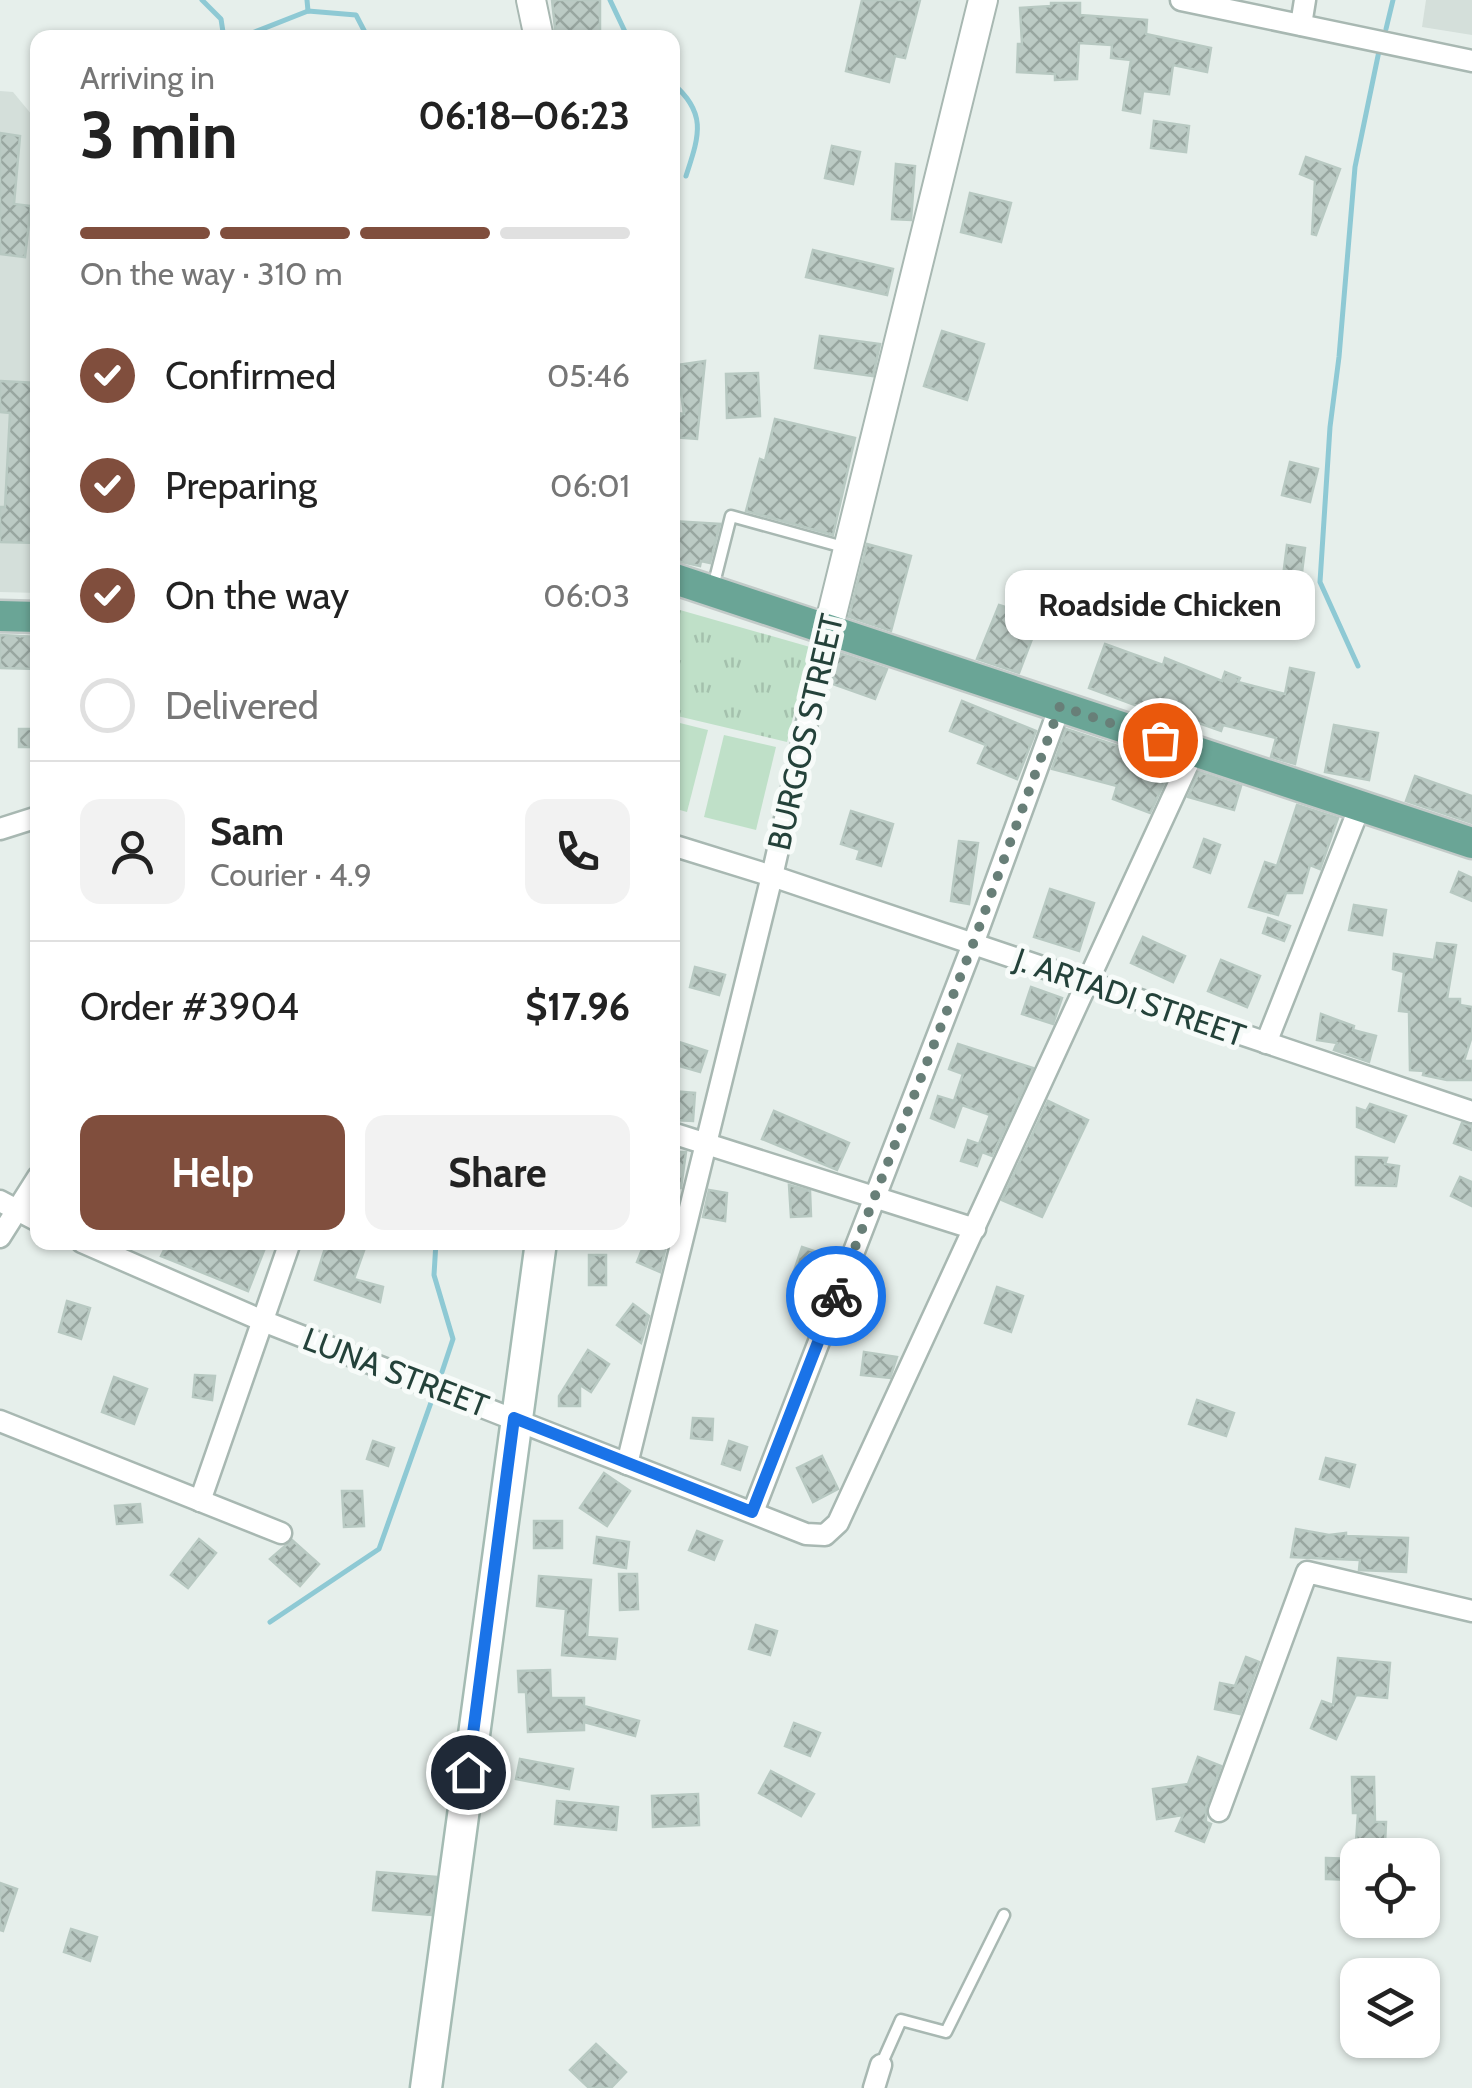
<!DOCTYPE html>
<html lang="en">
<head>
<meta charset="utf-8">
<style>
  body { margin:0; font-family:Cabin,sans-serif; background:#f2f2f2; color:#222; height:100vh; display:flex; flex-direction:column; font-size:38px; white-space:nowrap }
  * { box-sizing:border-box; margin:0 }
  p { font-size:32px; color:#767676 }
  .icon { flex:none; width:55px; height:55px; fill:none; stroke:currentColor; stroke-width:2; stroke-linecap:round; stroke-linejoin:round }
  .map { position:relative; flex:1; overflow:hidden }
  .side { position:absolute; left:30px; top:30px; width:650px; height:1220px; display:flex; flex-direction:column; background:#fff; border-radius:20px; box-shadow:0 2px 8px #0004 }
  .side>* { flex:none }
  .fabs { position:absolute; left:1340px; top:1838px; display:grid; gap:20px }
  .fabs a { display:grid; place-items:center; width:100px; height:100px; border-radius:20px; background:#fff; box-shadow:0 2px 8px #0004; font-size:50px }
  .pin { position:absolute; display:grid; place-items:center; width:85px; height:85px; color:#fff; margin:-42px; border:5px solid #fff; border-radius:50%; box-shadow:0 2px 10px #0007 }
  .courier { position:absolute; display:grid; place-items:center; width:100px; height:100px; margin:-50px; border:8px solid #1a73e8; border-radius:50%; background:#fff; color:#222; box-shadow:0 2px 12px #0007 }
  .bubble { position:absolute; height:70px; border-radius:20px; background:#fff; box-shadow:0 2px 8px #0004; font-size:32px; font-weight:700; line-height:70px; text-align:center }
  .overview em { font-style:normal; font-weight:700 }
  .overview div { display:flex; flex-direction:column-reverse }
  .overview { display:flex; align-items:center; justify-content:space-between; height:170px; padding:0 50px }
  h1 { font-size:65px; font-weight:700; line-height:75px }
  .bar { display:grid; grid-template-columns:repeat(4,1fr); gap:15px 10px; align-content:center; height:120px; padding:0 50px }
  .bar i { height:12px; border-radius:8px; background:#e0e0e0 }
  .bar .selected { background:#804e3d }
  .bar p { grid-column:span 4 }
  .line { display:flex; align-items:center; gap:25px; padding:0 50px; border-top:2px solid #e0e0e0 }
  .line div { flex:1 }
  .round { display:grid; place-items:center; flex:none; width:105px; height:105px; border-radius:20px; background:#f2f2f2 }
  ol { padding:0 50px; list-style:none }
  li { display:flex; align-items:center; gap:30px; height:110px }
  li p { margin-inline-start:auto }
  li .icon { padding:10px; border-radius:50%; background:#804e3d; color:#fff; stroke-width:4 }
  li:last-child { color:#767676 }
  li i { width:55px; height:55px; border:5px solid #e0e0e0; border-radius:50% }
  .button { display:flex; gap:20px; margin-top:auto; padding:20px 50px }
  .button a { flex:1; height:115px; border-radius:20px; background:#804e3d; color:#fff; font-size:40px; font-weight:700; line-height:115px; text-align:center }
  .button a+a { background:#f2f2f2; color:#222 }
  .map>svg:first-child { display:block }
  .built { fill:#d4dfda }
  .grass { fill:#bfe0c8 }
  .park { fill:url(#park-tufts) }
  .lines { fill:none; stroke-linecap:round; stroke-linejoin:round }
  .stream { stroke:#8ec9d4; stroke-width:5 }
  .building { fill:url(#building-cross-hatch); stroke:#b8c9c2; stroke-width:2.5 }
  .service-casing { stroke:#a8b8b2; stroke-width:15 }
  .minor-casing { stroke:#a8b8b2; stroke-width:25 }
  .tertiary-casing { stroke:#a8b8b2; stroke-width:32 }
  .secondary-casing { stroke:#a4bbb3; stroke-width:35 }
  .primary-casing { stroke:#c2cac8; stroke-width:35 }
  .service { stroke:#fff; stroke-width:10 }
  .minor { stroke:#fff; stroke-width:20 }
  .tertiary { stroke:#fff; stroke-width:28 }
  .secondary { stroke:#fff; stroke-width:30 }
  .primary { stroke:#6aa596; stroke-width:30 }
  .done { stroke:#687f78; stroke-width:10; stroke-dasharray:0 18 }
  .route { stroke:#1a73e8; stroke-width:12 }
  .labels { text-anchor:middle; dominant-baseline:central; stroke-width:10; stroke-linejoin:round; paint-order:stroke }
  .street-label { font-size:32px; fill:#24423a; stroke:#f7fbf9 }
</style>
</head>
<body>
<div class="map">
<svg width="1472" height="2088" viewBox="0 0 1472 2088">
  <defs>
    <pattern id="park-tufts" width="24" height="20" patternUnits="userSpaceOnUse" patternTransform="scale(2.5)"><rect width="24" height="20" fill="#bfe0c8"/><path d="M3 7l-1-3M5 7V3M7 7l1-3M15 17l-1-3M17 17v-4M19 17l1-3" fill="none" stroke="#a4c1ad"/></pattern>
    <pattern id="building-cross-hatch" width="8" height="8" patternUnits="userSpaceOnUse" patternTransform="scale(2.5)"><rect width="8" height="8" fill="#bbcac4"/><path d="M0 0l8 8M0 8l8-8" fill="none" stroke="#98a6a0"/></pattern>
  </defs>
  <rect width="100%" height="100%" fill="#e6efeb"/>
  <g class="built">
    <polygon points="1426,0 1472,0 1472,35 1422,27"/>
    <polygon points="0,91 13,92 37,121 38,593 0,592"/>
  </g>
  <g class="grass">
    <polygon points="672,721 708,730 687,812 673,808"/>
    <polygon points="724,735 776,747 756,830 704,817"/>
  </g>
  <polygon class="park" points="673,608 810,647 787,742 673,715"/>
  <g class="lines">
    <g class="stream">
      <polyline points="202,0 221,19 223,32 242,37 308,11 356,15 368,38"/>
      <polyline points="307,0 308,11"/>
      <polyline points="610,0 628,38"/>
      <polyline points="1386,29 1393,0"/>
      <path d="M672,83C708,113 699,136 686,176"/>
      <polyline points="1358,666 1320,582 1330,427 1339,357 1355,167 1379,51"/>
      <polyline points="436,1242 434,1275 453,1339 442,1372"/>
      <polyline points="270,1622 379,1549 434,1394"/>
    </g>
  </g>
  <g class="building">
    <polygon points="552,0 600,0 600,38 556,38"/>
    <polygon points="862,0 920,0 905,58 895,56 889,82 846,71"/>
    <polygon points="1051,3 1080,3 1080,15 1147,20 1146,34 1211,48 1207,72 1173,65 1169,94 1143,91 1140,113 1123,110 1131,60 1111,58 1112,45 1079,43 1077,79 1055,80 1055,74 1017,72 1018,44 1022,44 1020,8 1051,6"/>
    <polygon points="1154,121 1189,126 1186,152 1151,148"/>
    <polygon points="0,133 20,136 14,204 31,206 25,257 0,254"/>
    <polygon points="832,146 860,152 853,184 825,178"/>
    <polygon points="1306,157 1340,169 1316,235 1312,234 1315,180 1300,174"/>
    <polygon points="896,164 915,166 911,220 892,219"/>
    <polygon points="970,193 1011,203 1001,242 961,232"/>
    <polygon points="813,250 893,269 887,295 806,277"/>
    <polygon points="942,331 984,344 967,400 924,386"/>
    <polygon points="820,336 880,344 873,376 815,368"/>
    <polygon points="705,361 697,439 672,437 672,412 684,414 677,365"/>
    <polygon points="758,373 760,416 727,418 726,374"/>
    <polygon points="0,381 38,383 38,543 0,542 0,507 5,507 10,413 0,412"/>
    <polygon points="775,419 855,438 833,535 746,511 760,459 765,461"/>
    <polygon points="1290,462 1318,469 1310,502 1282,495"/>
    <polygon points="672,521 720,524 710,563 701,561 700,566 672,560"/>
    <polygon points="867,544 911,556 891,631 849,617"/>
    <polygon points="1287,545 1305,548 1299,596 1305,597 1298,629 1260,620 1257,631 1237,627 1244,595 1274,602 1277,591 1281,592"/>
    <polygon points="999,605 1040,618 1019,673 977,659"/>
    <polygon points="0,635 38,637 38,669 0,668"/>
    <polygon points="1105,644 1163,665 1165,658 1222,681 1225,672 1240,678 1238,682 1285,694 1290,668 1314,673 1295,764 1271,757 1276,738 1223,725 1221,731 1193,721 1191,726 1089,688"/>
    <polygon points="839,653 887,669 875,699 830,683"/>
    <polygon points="962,701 1036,731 1017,779 978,763 986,745 950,731"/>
    <polygon points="1334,725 1378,733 1369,780 1325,772"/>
    <rect x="19" y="729" width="19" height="18"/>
    <polygon points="1066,729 1173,764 1150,813 1113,799 1117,786 1052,769"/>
    <polygon points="1199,772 1241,786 1234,810 1188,797"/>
    <polygon points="1415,776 1472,796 1472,823 1406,801"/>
    <polygon points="1297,805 1338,818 1320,869 1310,865 1302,893 1286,893 1278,915 1249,907 1265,862 1277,866"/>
    <polygon points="851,811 893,824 881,866 857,859 860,850 841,844"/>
    <polygon points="1204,839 1220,845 1210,873 1194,867"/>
    <polygon points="959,841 978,843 969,904 951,901"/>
    <polygon points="1459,872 1472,878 1472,901 1451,892"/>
    <polygon points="1050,889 1094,903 1079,951 1034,937"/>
    <polygon points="1354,905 1386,910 1382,935 1349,930"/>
    <polygon points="1268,918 1290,926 1284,941 1263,933"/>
    <polygon points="1143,937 1185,956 1173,982 1131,963"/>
    <polygon points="1437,943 1456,945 1447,999 1460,999 1460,1005 1472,1007 1472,1036 1464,1061 1472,1061 1472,1080 1447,1080 1423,1075 1424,1071 1410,1070 1409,1012 1399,1011 1404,972 1393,969 1394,954 1434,960"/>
    <polygon points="1221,960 1260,976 1247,1007 1208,991"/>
    <polygon points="695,967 725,975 719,995 690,987"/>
    <polygon points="1031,987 1062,998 1053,1024 1022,1014"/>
    <polygon points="1321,1014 1354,1026 1353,1030 1376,1036 1369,1062 1334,1050 1337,1043 1317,1040"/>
    <polygon points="679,1042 707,1051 700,1072 672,1064"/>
    <polygon points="958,1044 1033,1068 992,1156 982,1152 977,1166 961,1161 968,1140 979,1144 990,1115 962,1105 954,1127 931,1118 938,1096 954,1101 963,1074 949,1069"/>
    <polygon points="672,1091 695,1093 693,1121 672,1120"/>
    <polygon points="1048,1101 1088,1120 1042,1217 1002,1200"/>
    <polygon points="1370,1104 1406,1116 1394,1142 1357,1127 1357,1108 1366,1111"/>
    <polygon points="774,1111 849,1143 837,1170 762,1139"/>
    <polygon points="1462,1123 1472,1125 1472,1150 1454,1143"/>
    <polygon points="672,1152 686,1152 681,1188 672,1188"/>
    <polygon points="1356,1157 1387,1158 1385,1164 1399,1166 1396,1186 1356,1185"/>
    <polygon points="1460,1177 1472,1182 1472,1206 1451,1196"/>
    <polygon points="789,1185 810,1191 811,1216 791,1217"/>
    <polygon points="709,1190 727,1193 725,1221 703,1217"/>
    <polygon points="168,1242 250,1242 265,1248 248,1291 161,1256"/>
    <polygon points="327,1242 367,1242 354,1279 383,1287 380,1302 315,1280"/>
    <polygon points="645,1242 667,1242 660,1272 637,1262"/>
    <polygon points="802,1247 832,1257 823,1281 794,1271"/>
    <rect x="589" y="1255" width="17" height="30"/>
    <polygon points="997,1287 1023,1296 1011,1332 985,1323"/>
    <polygon points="67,1301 90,1308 81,1339 59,1332"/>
    <polygon points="633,1304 649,1316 641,1343 617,1325"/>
    <polygon points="588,1350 609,1364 591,1392 580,1385 580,1406 559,1406 559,1396"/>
    <polygon points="864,1352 897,1357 890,1378 861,1375"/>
    <polygon points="195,1375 215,1376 212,1400 193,1397"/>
    <polygon points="114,1377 147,1389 134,1424 102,1412"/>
    <polygon points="1197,1400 1234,1413 1226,1436 1189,1424"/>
    <polygon points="693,1418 713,1419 712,1440 691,1438"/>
    <polygon points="373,1441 394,1448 388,1466 367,1459"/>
    <polygon points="729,1441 747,1447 740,1470 722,1464"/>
    <polygon points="822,1456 838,1489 813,1502 797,1468"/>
    <polygon points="1326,1458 1355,1465 1349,1487 1320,1479"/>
    <polygon points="604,1473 630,1491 607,1526 580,1508"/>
    <polygon points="342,1491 362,1491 364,1526 344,1527"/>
    <polygon points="140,1504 142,1522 117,1524 115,1506"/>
    <rect x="534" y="1521" width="28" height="27"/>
    <polygon points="1296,1529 1329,1535 1346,1533 1346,1536 1408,1538 1406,1572 1359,1570 1360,1560 1291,1557"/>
    <polygon points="697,1531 722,1541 714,1560 689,1550"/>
    <polygon points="597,1537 629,1542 626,1568 594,1563"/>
    <polygon points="199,1539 216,1553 188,1588 171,1575"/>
    <polygon points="292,1540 319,1564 300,1586 270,1559"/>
    <polygon points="619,1574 637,1574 638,1609 620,1610"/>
    <polygon points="539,1576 591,1580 587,1637 617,1639 615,1659 562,1655 566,1609 537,1606"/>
    <polygon points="756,1625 777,1631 770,1655 749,1649"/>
    <polygon points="1246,1657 1259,1662 1240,1714 1215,1709 1220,1683 1235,1686"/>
    <polygon points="1338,1658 1390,1663 1387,1698 1356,1695 1336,1739 1311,1728 1322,1701 1333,1705"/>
    <polygon points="550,1670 551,1698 584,1698 584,1706 639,1721 635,1736 584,1722 584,1730 528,1732 526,1692 519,1692 518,1671"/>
    <polygon points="794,1723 820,1733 810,1756 785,1746"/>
    <polygon points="1198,1757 1221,1766 1206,1807 1206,1822 1211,1824 1204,1842 1176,1831 1183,1815 1157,1819 1153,1789 1188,1784"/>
    <polygon points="520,1759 573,1769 569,1789 516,1779"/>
    <polygon points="771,1771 814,1794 801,1816 759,1793"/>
    <polygon points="1352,1777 1374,1777 1375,1822 1386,1822 1385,1844 1356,1842 1358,1813 1353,1813"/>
    <polygon points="698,1794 699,1825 653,1827 652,1796"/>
    <polygon points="557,1801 618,1807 616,1830 555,1824"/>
    <polygon points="1326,1858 1355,1859 1354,1880 1326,1879"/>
    <polygon points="377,1872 436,1877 431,1915 373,1910"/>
    <polygon points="0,1883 17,1889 3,1931 0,1930"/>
    <polygon points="71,1929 97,1937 90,1961 64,1952"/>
    <polygon points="596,2044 626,2072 611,2088 589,2088 570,2070"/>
  </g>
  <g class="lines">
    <defs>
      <g id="service">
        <polyline points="713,587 731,516 847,548"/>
        <polyline points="881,2065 901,2020 946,2032 1004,1915"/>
      </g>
      <g id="minor">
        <polyline points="1181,0 1472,61"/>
        <polyline points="1301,25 1305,0"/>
        <polyline points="0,829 38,817"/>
        <polyline points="672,845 772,876 1472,1112"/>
        <polyline points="1266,1043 1360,806"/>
        <polyline points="672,1133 975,1229"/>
        <polyline points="0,1201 38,1221"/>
        <polyline points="0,1237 38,1177"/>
        <polyline points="82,1242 263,1321 806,1534 825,1535 838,1523 1194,751"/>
        <polyline points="0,1421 281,1533"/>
        <polyline points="627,1464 772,876 828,630"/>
        <polyline points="200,1501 290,1242"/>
        <polyline points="753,1512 973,944 1060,706"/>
        <polyline points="1219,1811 1307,1572 1472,1611"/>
        <polyline points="874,2088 881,2065"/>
      </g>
      <g id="tertiary">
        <polyline points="531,0 539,38"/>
        <polyline points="828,630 983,0"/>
      </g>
      <polyline id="secondary" points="426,2088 541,1242"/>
      <g id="primary">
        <polyline points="672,578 1472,843"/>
        <polyline points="0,616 38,617"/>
      </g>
    </defs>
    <use href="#service" class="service-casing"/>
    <use href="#minor" class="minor-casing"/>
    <use href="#tertiary" class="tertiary-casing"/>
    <use href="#secondary" class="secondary-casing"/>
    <use href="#primary" class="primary-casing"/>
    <use href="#service" class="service"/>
    <use href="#minor" class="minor"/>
    <use href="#tertiary" class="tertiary"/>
    <use href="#secondary" class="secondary"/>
    <use href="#primary" class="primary"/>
  </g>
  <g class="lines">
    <polyline class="done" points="836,1296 973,944 1060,706 1160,740"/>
    <polyline class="route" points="468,1772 514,1418 752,1512 836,1296"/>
  </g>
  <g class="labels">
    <g class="street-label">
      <text transform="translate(805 732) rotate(-77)">BURGOS STREET</text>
      <text transform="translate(1130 997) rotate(19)">J. ARTADI STREET</text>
      <text transform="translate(396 1372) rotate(21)">LUNA STREET</text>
    </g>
  </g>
</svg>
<div class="fabs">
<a><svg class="icon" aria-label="locate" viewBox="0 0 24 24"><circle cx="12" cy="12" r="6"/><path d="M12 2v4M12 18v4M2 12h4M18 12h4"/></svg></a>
<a><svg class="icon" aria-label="layers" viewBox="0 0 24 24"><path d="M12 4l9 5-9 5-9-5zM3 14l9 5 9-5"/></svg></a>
</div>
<div class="pin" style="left:1160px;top:740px;background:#ea580c"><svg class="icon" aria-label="bag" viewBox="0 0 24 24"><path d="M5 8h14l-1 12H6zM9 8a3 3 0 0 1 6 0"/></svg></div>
<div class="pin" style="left:468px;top:1772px;background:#1f2937"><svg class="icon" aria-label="home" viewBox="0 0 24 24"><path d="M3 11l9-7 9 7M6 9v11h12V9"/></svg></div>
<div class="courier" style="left:836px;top:1296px"><svg class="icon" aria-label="bike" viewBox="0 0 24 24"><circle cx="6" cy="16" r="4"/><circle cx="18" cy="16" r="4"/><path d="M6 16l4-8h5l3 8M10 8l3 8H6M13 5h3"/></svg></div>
<div class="bubble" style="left:1005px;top:570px;width:310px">Roadside Chicken</div>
<section class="side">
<div class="overview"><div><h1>3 min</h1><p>Arriving in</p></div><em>06:18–06:23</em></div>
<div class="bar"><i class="selected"></i><i class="selected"></i><i class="selected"></i><i></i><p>On the way · 310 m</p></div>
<ol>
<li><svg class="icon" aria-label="check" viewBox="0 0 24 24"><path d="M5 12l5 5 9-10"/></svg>Confirmed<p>05:46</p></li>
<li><svg class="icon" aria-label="check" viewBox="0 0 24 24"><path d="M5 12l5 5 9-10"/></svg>Preparing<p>06:01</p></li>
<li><svg class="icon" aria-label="check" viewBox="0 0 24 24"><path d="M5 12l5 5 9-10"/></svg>On the way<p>06:03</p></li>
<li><i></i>Delivered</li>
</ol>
<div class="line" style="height:180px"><a class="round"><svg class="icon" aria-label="person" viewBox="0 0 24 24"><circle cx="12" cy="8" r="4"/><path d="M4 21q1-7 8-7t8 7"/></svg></a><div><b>Sam</b><p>Courier · 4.9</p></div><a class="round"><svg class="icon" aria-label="phone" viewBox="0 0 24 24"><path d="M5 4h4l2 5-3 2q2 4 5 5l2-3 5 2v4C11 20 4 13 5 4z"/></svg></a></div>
<div class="line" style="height:130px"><div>Order #3904</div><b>$17.96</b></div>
<div class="button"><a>Help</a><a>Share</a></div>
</section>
</div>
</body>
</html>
